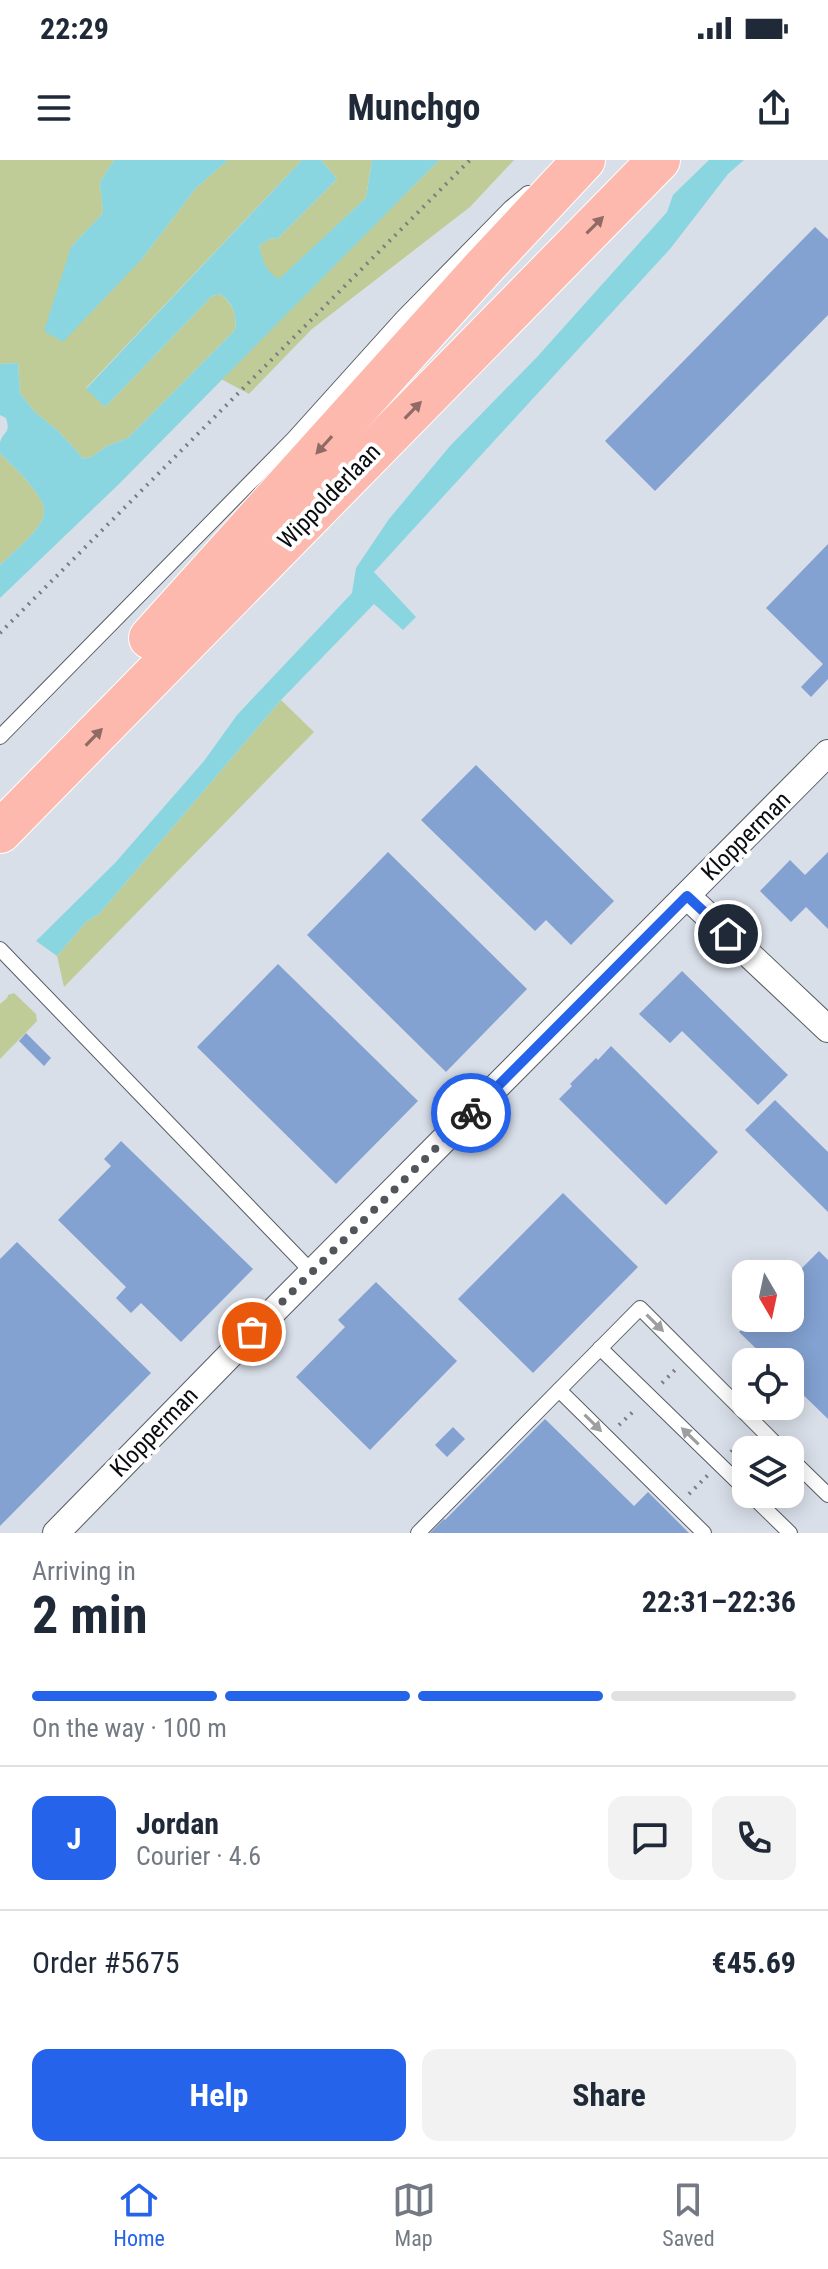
<!DOCTYPE html>
<html lang="en">
<head>
<meta charset="utf-8">
<style>
  body { margin:0; font-family:"Roboto Condensed",sans-serif; background:#f2f2f3; color:#1f2937; height:100vh; display:flex; flex-direction:column; font-size:30px; white-space:nowrap }
  * { box-sizing:border-box; margin:0 }
  p { font-size:26px; color:#747a83 }
  .icon { flex:none; width:44px; height:44px; fill:none; stroke:currentColor; stroke-width:2; stroke-linecap:round; stroke-linejoin:round }
  .map { position:relative; height:1373px; overflow:hidden }
  .details { display:flex; flex-direction:column; background:#fff; flex:1 }
  .details>* { flex:none }
  .needle { width:52px; rotate:171deg }
  .controls { position:absolute; left:732px; top:1100px; display:grid; gap:16px }
  .controls a { display:grid; place-items:center; width:72px; height:72px; border-radius:16px; background:#fff; box-shadow:0 4px 20px #0003; font-size:40px }
  .pin { position:absolute; display:grid; place-items:center; width:68px; height:68px; color:#fff; margin:-34px; border:4px solid #fff; border-radius:50%; box-shadow:0 2px 8px #0007 }
  .courier { position:absolute; display:grid; place-items:center; width:80px; height:80px; margin:-40px; border:6px solid #2563eb; border-radius:50%; background:#fff; color:#222; box-shadow:0 2px 10px #0007 }
  .headline em { font-style:normal; font-weight:700 }
  .headline div { display:flex; flex-direction:column-reverse }
  .headline { display:flex; align-items:center; justify-content:space-between; height:136px; padding:0 32px }
  h1 { font-size:52px; font-weight:700; line-height:60px }
  .bar { display:grid; grid-template-columns:repeat(4,1fr); gap:12px 8px; align-content:center; height:96px; padding:0 32px }
  .bar i { height:10px; border-radius:6px; background:#e0e1e3 }
  .bar .active { background:#2563eb }
  .bar p { grid-column:span 4 }
  .line { display:flex; align-items:center; gap:20px; padding:0 32px; border-top:2px solid #e0e1e3 }
  .line div { flex:1 }
  .round { display:grid; place-items:center; flex:none; width:84px; height:84px; border-radius:16px; background:#f2f2f3 }
  .action { display:flex; gap:16px; margin-top:auto; padding:16px 32px }
  .action a { flex:1; height:92px; border-radius:16px; background:#2563eb; color:#fff; font-size:32px; font-weight:700; line-height:92px; text-align:center }
  .action a+a { background:#f2f2f3; color:#1f2937 }
  .status { display:flex; justify-content:space-between; align-items:center; height:56px; padding:0 40px; background:#fff; direction:ltr }
  .status svg { height:22px; fill:currentColor }
  header { display:flex; justify-content:space-between; align-items:center; height:104px; padding:0 32px; background:#fff; font-size:36px; font-weight:700 }
  .tab-bar { display:flex; justify-content:space-around; align-items:center; height:112px; border-top:2px solid #e0e1e3; background:#fff; font-size:22px; color:#747a83 }
  .tab-bar a { display:grid; justify-items:center; gap:4px }
  .tab-bar .active { color:#2563eb }
  .map>svg:first-child { display:block }
  .green { fill:#c0cc97 }
  .water { fill:#89d6e0 }
  .building { fill:#83a1d1 }
  .lines { fill:none; stroke-linecap:round; stroke-linejoin:round }
  .service-casing { stroke:#585d64; stroke-width:16 }
  .minor-casing { stroke:#585d64; stroke-width:28 }
  .primary-casing { stroke:#fff; stroke-width:44 }
  .path { stroke:#797d84; stroke-width:4; stroke-dasharray:2 6; stroke-linecap:butt }
  .service { stroke:#fff; stroke-width:14 }
  .minor { stroke:#fff; stroke-width:26 }
  .primary { stroke:#fdb9ad; stroke-width:42 }
  .oneway { fill:#906b66 }
  .oneway2 { fill:#9d9e9f }
  .done { stroke:#52565b; stroke-width:8; stroke-dasharray:0 14.4 }
  .route { stroke:#2563eb; stroke-width:10 }
  .labels { text-anchor:middle; dominant-baseline:central; stroke-width:8; stroke-linejoin:round; paint-order:stroke }
  .street-label { font-size:24px; fill:#0a0c0f; stroke:#fff }
</style>
</head>
<body>
<div class="status"><b>22:29</b><svg viewBox="0 0 49 12"><path d="M0 12V9h3v3zM5 12V6h3v6zM10 12V3h3v9zM15 12V0h3v12zM26 1h20v11H26zM47 4h2v5h-2z"/></svg></div>
<header><svg class="icon" aria-label="menu" viewBox="0 0 24 24"><path d="M4 6h16M4 12h16M4 18h16"/></svg>Munchgo<svg class="icon" aria-label="share" viewBox="0 0 24 24"><path d="M12 15V3M7 8l5-5 5 5M5 13v7h14v-7"/></svg></header>
<div class="map">
<svg width="828" height="1373" viewBox="0 0 828 1373">
  <rect width="100%" height="100%" fill="#d9dfe9"/>
  <g class="green">
    <path d="M0,0H114L100,22L103,53L71,87L141,100L196,28L228,0H302L86,228L105,247L212,136L220,134C233,144 237,154 235,170L128,278L107,286L93,296L84,299L58,271L34,251L20,233L18,203L0,204Z"/>
    <path d="M321,0H372L366,38L279,120C263,111 263,103 259,86L271,78L277,79L337,19Z"/>
    <polygon points="439,0 514,0 470,47 312,169 249,234 221,219"/>
    <path d="M0,293C11,305 46,335 44,353C43,369 11,394 0,405Z"/>
    <polygon points="281,540 314,572 64,827 57,796 86,762 99,754"/>
    <polygon points="14,833 36,854 37,861 0,899 0,844 7,838 8,835"/>
  </g>
  <g class="water">
    <polygon points="114,0 228,0 196,28 141,100 63,182 44,171 71,87 103,53 100,22"/>
    <path d="M302,0H321L337,19L277,79L271,78L259,86C263,101 265,111 279,119L366,38L372,0H439L119,324L0,438V405C11,394 43,369 44,353C46,335 11,305 0,293C0,289 0,285 0,282C4,270 11,274 6,258L0,255V204L18,203L20,233L34,251L58,271L84,299L93,296L107,286L128,278L235,170C237,154 233,143 220,134L212,136L105,247L86,229Z"/>
    <polygon points="709,0 744,0 728,14 670,89 374,412 416,457 403,470 374,444 281,540 99,754 86,762 57,796 36,781 115,703 204,601 237,555 352,433 356,408 389,359 450,286 537,197 667,52 673,35"/>
  </g>
  <g class="building">
    <polygon points="815,67 828,79 828,155 655,331 605,281"/>
    <polygon points="828,384 828,519 811,537 801,527 823,504 766,448"/>
    <polygon points="476,605 614,741 571,785 546,760 535,771 421,660"/>
    <polygon points="388,692 527,829 446,912 307,775"/>
    <polygon points="828,692 828,769 806,747 791,762 760,731 790,700 805,715"/>
    <polygon points="278,804 418,941 336,1024 197,887"/>
    <polygon points="682,811 788,915 758,945 682,871 670,883 639,854"/>
    <polygon points="26,873 51,898 44,906 19,881"/>
    <polygon points="611,886 718,992 666,1045 559,939 572,926 570,924 596,898 598,900"/>
    <polygon points="775,940 828,992 828,1052 745,970"/>
    <polygon points="121,981 253,1109 181,1182 141,1143 131,1153 116,1138 126,1127 58,1060 111,1006 104,999"/>
    <polygon points="563,1033 638,1107 533,1213 458,1139"/>
    <polygon points="17,1082 151,1213 0,1366 0,1099"/>
    <polygon points="819,1091 828,1100 828,1259 790,1222 790,1202 770,1202 739,1172 753,1158 790,1158 790,1120"/>
    <polygon points="376,1122 457,1201 370,1290 296,1217 345,1167 338,1160"/>
    <polygon points="545,1259 634,1346 648,1332 689,1373 430,1373 444,1359 445,1360"/>
    <polygon points="453,1267 465,1279 447,1297 435,1285"/>
  </g>
  <g class="lines">
    <defs>
      <g id="service">
        <polyline points="0,577 293,279 402,158 510,48 528,33"/>
        <polyline points="0,789 312,1112"/>
        <polyline points="600,1188 746,1330"/>
        <polyline points="790,1298 828,1335"/>
        <polyline points="750,1334 790,1373"/>
        <polyline points="418,1373 559,1230"/>
        <polyline points="704,1373 559,1230 640,1148 782,1290"/>
      </g>
      <g id="minor">
        <polyline points="687,736 828,869"/>
        <polyline points="56,1373 232,1193 828,593"/>
      </g>
      <g id="primary">
        <polyline points="150,478 484,107 584,0"/>
        <polyline points="0,672 659,0"/>
      </g>
    </defs>
    <use href="#service" class="service-casing"/>
    <use href="#minor" class="minor-casing"/>
    <use href="#primary" class="primary-casing"/>
    <g class="path">
      <polyline points="0,473 470,0"/>
      <polyline points="662,1223 676,1209"/>
      <polyline points="619,1265 636,1249"/>
      <polyline points="731,1292 744,1278"/>
      <polyline points="689,1334 708,1315"/>
    </g>
    <use href="#service" class="service"/>
    <use href="#minor" class="minor"/>
    <use href="#primary" class="primary"/>
  </g>
  <defs><path id="oneway-solid" d="M-6-.8H1V-3.2L6.5 0L1 3.2V.8H-6Z" transform="scale(2)"/></defs>
  <g class="oneway">
    <use href="#oneway-solid" transform="translate(595 65) rotate(-45)"/>
    <use href="#oneway-solid" transform="translate(413 250) rotate(-46)"/>
    <use href="#oneway-solid" transform="translate(324 285) rotate(132)"/>
    <use href="#oneway-solid" transform="translate(94 577) rotate(-46)"/>
  </g>
  <g class="oneway2">
    <use href="#oneway-solid" transform="translate(655 1163) rotate(45)"/>
    <use href="#oneway-solid" transform="translate(593 1263) rotate(45)"/>
    <use href="#oneway-solid" transform="translate(690 1276) rotate(-136)"/>
  </g>
  <g class="lines">
    <polyline class="done" points="252,1172 471,953"/>
    <polyline class="route" points="471,953 687,736 728,774"/>
  </g>
  <g class="labels">
    <g class="street-label">
      <text transform="translate(329 336) rotate(-46)">Wippolderlaan</text>
      <text transform="translate(746 676) rotate(-45)">Klopperman</text>
      <text transform="translate(154 1272) rotate(-46)">Klopperman</text>
    </g>
  </g>
</svg>
<div class="controls">
<a><svg class="needle" viewBox="-14 -14 28 28"><path d="M0-13l5 13h-10z" fill="#e53935"/><path d="M0 13l5-13h-10z" fill="#747a83"/></svg></a>
<a><svg class="icon" aria-label="locate" viewBox="0 0 24 24"><circle cx="12" cy="12" r="6"/><path d="M12 2v4M12 18v4M2 12h4M18 12h4"/></svg></a>
<a><svg class="icon" aria-label="layers" viewBox="0 0 24 24"><path d="M12 4l9 5-9 5-9-5zM3 14l9 5 9-5"/></svg></a>
</div>
<div class="pin" style="left:252px;top:1172px;background:#ea580c"><svg class="icon" aria-label="bag" viewBox="0 0 24 24"><path d="M5 8h14l-1 12H6zM9 8a3 3 0 0 1 6 0"/></svg></div>
<div class="pin" style="left:728px;top:774px;background:#1f2937"><svg class="icon" aria-label="home" viewBox="0 0 24 24"><path d="M3 11l9-7 9 7M6 9v11h12V9"/></svg></div>
<div class="courier" style="left:471px;top:953px"><svg class="icon" aria-label="bike" viewBox="0 0 24 24"><circle cx="6" cy="16" r="4"/><circle cx="18" cy="16" r="4"/><path d="M6 16l4-8h5l3 8M10 8l3 8H6M13 5h3"/></svg></div>
</div>
<section class="details">
<div class="headline"><div><h1>2 min</h1><p>Arriving in</p></div><em>22:31–22:36</em></div>
<div class="bar"><i class="active"></i><i class="active"></i><i class="active"></i><i></i><p>On the way · 100 m</p></div>
<div class="line" style="height:144px"><b class="round" style="background:#2563eb;color:#fff">J</b><div><b>Jordan</b><p>Courier · 4.6</p></div><a class="round"><svg class="icon" aria-label="chat" viewBox="0 0 24 24"><path d="M4 5h16v11H9l-5 4z"/></svg></a><a class="round"><svg class="icon" aria-label="phone" viewBox="0 0 24 24"><path d="M5 4h4l2 5-3 2q2 4 5 5l2-3 5 2v4C11 20 4 13 5 4z"/></svg></a></div>
<div class="line" style="height:104px"><div>Order #5675</div><b>€45.69</b></div>
<div class="action"><a>Help</a><a>Share</a></div>
</section>
<nav class="tab-bar">
<a class="active"><svg class="icon" aria-label="home" viewBox="0 0 24 24"><path d="M3 11l9-7 9 7M6 9v11h12V9"/></svg>Home</a>
<a><svg class="icon" aria-label="map" viewBox="0 0 24 24"><path d="M3 6l6-2 6 2 6-2v14l-6 2-6-2-6 2zM9 4v14M15 6v14"/></svg>Map</a>
<a><svg class="icon" aria-label="saved" viewBox="0 0 24 24"><path d="M7 4h10v16l-5-4-5 4z"/></svg>Saved</a>
</nav>
</body>
</html>
